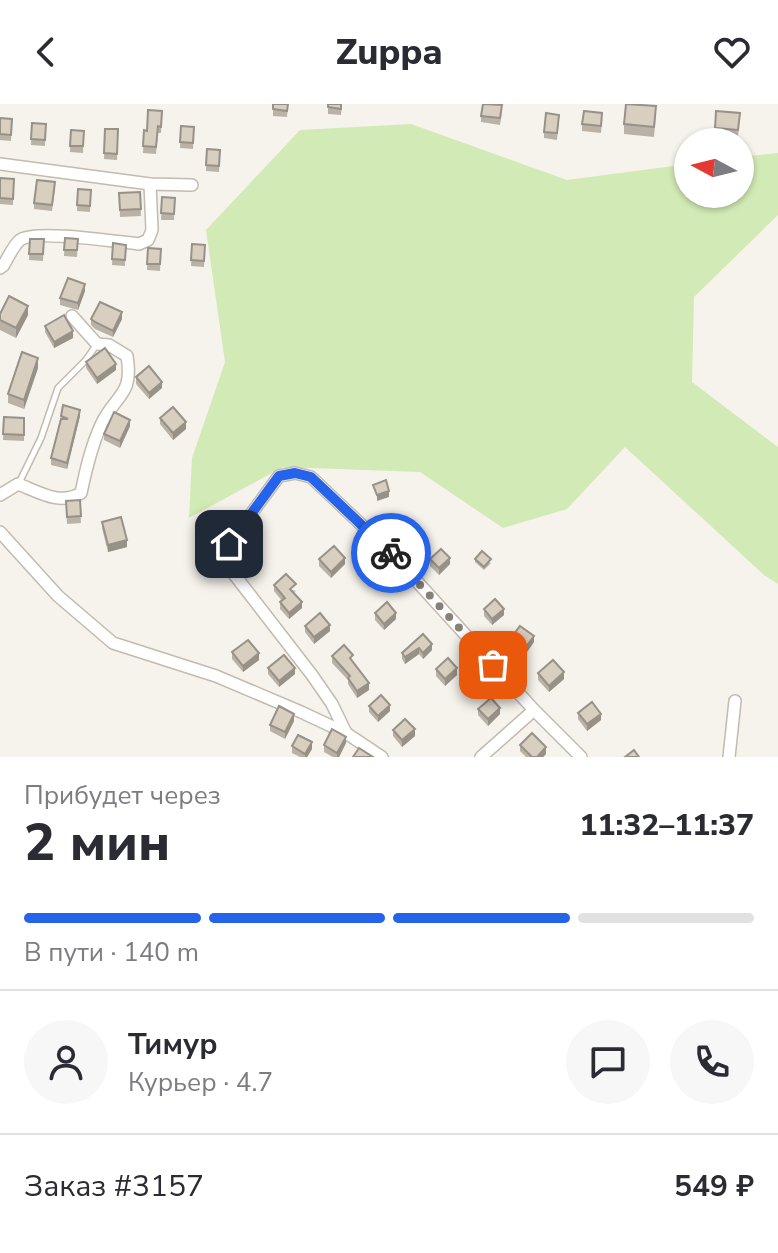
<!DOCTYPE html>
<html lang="ru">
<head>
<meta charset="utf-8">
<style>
  body { margin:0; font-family:"Nunito Sans",sans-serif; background:#f7f7f7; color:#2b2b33; height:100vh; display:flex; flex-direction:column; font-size:30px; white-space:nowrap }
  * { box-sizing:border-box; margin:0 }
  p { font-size:26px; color:#7c7c81 }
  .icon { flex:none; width:44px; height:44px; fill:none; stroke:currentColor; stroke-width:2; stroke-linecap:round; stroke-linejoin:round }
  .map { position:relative; height:653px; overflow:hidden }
  .sheet { display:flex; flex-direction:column; background:#fff; flex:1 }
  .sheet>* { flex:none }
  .needle { width:52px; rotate:277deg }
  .tools { position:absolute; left:674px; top:24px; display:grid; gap:16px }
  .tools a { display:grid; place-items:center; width:80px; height:80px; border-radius:50%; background:#fff; box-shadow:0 2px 6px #0004; font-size:40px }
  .pin { position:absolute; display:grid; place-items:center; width:68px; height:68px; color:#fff; margin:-34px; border-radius:16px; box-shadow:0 4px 12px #0006 }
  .courier { position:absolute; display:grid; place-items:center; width:80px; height:80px; margin:-40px; border:6px solid #2563eb; border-radius:50%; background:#fff; color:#222; box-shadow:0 2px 10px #0007 }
  .headline em { font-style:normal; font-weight:800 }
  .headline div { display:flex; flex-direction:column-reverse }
  .headline { display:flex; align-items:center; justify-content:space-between; height:136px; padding:0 24px }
  h1 { font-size:52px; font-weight:800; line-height:60px }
  .bar { display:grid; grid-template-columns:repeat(4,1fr); gap:12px 8px; align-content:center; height:96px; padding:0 24px }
  .bar i { height:10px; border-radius:6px; background:#e1e1e2 }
  .bar .current { background:#2563eb }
  .bar p { grid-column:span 4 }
  .line { display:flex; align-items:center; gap:20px; padding:0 24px; border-top:2px solid #e1e1e2 }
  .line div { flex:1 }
  .round { display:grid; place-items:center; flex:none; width:84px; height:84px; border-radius:42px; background:#f7f7f7 }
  header { display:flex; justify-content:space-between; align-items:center; height:104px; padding:0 24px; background:#fff; font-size:36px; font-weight:800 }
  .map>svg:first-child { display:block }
  .green { fill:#d2eab5 }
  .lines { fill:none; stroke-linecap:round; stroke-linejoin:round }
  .service-casing { stroke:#c2bbae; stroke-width:8 }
  .minor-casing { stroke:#c2bbae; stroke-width:14 }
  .service { stroke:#fff; stroke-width:5 }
  .minor { stroke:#fff; stroke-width:11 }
  .wall { fill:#bab2a6 }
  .shaded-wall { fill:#979187 }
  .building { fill:#d8cfc1; stroke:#979187; stroke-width:2 }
  .done { stroke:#878178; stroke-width:8; stroke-dasharray:0 14.4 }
  .route { stroke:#2563eb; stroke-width:10 }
</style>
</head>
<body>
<header><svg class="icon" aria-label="back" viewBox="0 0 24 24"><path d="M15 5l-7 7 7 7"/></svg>Zuppa<svg class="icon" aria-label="heart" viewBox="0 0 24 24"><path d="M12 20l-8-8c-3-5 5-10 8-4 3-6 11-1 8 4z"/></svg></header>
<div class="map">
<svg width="778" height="653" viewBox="0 0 778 653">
  <rect width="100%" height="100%" fill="#f6f3ec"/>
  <polygon class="green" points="411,20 567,76 688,60 688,90 740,90 740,53 778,49 778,111 694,193 692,278 778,343 778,480 764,471 625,343 567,405 503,424 420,368 283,363 189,414 192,354 225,258 206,126 300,26"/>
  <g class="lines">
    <defs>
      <polyline id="service" points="19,379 41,334 58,284 86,256 97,240"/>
      <g id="minor">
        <polyline points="0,60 150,80 192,81"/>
        <path d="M0,164L3,162C8,154 13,142 20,136C34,125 119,138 139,140L148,136L152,126L150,80"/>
        <path d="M0,391L18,380C39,388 60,402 81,389C86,365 91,343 101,321C114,291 134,293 127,252L109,241L97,240L72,212"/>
        <polyline points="0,428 58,492 113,539 216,572 301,608 346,629 382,653"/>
        <polyline points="346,629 332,600 312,571 230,465 229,440 279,372 295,369 311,373 390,448 534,606 581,653"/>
        <polyline points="481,653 534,606"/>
        <polyline points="729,653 735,597"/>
      </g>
    </defs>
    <use href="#service" class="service-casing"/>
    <use href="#minor" class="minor-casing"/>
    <use href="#service" class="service"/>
    <use href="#minor" class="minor"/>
  </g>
  <g class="wall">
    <polygon points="273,0 288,0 287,13 273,12"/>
    <polygon points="328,0 342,0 341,11 328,10"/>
    <polygon points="162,7 161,29 158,29 156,50 143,49 144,26 147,27"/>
    <polygon points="716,7 740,9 738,32 715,31"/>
    <polygon points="502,8 500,21 481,18 481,12"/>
    <polygon points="656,11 654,33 624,30 624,20"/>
    <polygon points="0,14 12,15 11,37 0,36"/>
    <polygon points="602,15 601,29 582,27 582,20"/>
    <polygon points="559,17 557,36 544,34 544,28"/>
    <polygon points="32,19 46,20 45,42 31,41"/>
    <polygon points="181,22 194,23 193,45 180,44"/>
    <polygon points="105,25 118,25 117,56 104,55"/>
    <polygon points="71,26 84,27 83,49 70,48"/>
    <polygon points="207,45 220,46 219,68 206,67"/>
    <polygon points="0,74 14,75 13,101 0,100"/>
    <polygon points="55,85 52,107 34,105 34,99"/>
    <polygon points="78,85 91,86 90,108 77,107"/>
    <polygon points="140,88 141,112 120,113 119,89"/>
    <polygon points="162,93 175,94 174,116 161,116"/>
    <polygon points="65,134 78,135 77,153 64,152"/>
    <polygon points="30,135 44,135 43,157 29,156"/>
    <polygon points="113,139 126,141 125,162 112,161"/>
    <polygon points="192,140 205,141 204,163 191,162"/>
    <polygon points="148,144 161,145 160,167 147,166"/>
    <polygon points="85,187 78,206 60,201 60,194"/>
    <polygon points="0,210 28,211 16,234 0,226"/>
    <polygon points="91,215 122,215 113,233 95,225 91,221"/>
    <polygon points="45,222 73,234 54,244 45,228"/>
    <polygon points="86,258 116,266 97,280 86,264"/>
    <polygon points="38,264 24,305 8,299 8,290"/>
    <polygon points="136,273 162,284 149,295 136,280"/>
    <polygon points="61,312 80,312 67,365 51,361 51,354"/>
    <polygon points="4,313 24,314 24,337 3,336"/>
    <polygon points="160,314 186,325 173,336 160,320"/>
    <polygon points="130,322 120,344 104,336 104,330"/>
    <polygon points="80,396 81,419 67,420 66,397"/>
    <polygon points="102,418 127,443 108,448 102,424"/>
    <polygon points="403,431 424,436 412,447 403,437"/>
    <polygon points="319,455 345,460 331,474 319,462"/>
    <polygon points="430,455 450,460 439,471 430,462"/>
    <polygon points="475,455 491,459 484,466 475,458"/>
    <polygon points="274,481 296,487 294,488 302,504 289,515 280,505 280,498 282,497 274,487"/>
    <polygon points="484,505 504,511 492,521 484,512"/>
    <polygon points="375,509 396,515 384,526 375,516"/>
    <polygon points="305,522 330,527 314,540 305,528"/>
    <polygon points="508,538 534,538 522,555 508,545"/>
    <polygon points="432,540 432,546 423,555 419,550 405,560 402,555 402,549"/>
    <polygon points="232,548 259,556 243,568 232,555"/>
    <polygon points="332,552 353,558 369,586 357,594 348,580 348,576 332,559"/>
    <polygon points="268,564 295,570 279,583 268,570"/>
    <polygon points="436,565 457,571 445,582 436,572"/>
    <polygon points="538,569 564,575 549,588 538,576"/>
    <polygon points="369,602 390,607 378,618 369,608"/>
    <polygon points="478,605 500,610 488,622 478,611"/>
    <polygon points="578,609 601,616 587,627 578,615"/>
    <polygon points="294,617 285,635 270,627 270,621"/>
    <polygon points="393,626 415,632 402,643 393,632"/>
    <polygon points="346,639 339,653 333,653 324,648 324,641"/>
    <polygon points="520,641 546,650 543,653 526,653 520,647"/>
    <polygon points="292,642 312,645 307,653 300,653 292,649"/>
  </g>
  <g class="shaded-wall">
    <polygon points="85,180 85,187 78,206 78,199"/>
    <polygon points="28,202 28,211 16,234 16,224"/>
    <polygon points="122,208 122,215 113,233 113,227"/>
    <polygon points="73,227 73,234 54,244 54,238"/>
    <polygon points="38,254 38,264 24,305 24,296"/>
    <polygon points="116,260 116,266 97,280 97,274"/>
    <polygon points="162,278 162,284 149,295 149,289"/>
    <polygon points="80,306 80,312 67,365 67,359"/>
    <polygon points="130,316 130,322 120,344 120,337"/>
    <polygon points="186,318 186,325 173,336 173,329"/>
    <polygon points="389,387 389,393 377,397 377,391"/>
    <polygon points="424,429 424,436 412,447 412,441"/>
    <polygon points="127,436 127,443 108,448 108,441"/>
    <polygon points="345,454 345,460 331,474 331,468"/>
    <polygon points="450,454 450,460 439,471 439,464"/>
    <polygon points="302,498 302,504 289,515 289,509"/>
    <polygon points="504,505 504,511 492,521 492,515"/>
    <polygon points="396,509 396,515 384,526 384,520"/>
    <polygon points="330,521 330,527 314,540 314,533"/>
    <polygon points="534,532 534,538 522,555 522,548"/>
    <polygon points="432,540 432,546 423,555 423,549"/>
    <polygon points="419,544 419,550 405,560 405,553"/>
    <polygon points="259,549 259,556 243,568 243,562"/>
    <polygon points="295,564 295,570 279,583 279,577"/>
    <polygon points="457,564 457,571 445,582 445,575"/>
    <polygon points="564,568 564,575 549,588 549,582"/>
    <polygon points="369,579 369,586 357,594 357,587"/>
    <polygon points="390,601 390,607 378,618 378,612"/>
    <polygon points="500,604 500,610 488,622 488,615"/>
    <polygon points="294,610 294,617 285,635 285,628"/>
    <polygon points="601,610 601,616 587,627 587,620"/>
    <polygon points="415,625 415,632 402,643 402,636"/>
    <polygon points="346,633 346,639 339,653 337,653 337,649"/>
    <polygon points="312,638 312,645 307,653 305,653 305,650"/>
    <polygon points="546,643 546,650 543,653 537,653"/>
  </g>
  <g class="building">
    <polygon points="273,0 288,0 287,7 273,5"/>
    <polygon points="328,0 341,0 341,5 328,3"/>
    <polygon points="483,0 502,1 500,14 481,12"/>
    <polygon points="626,0 656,2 654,23 624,20"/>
    <polygon points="148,6 162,7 161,23 158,22 156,43 143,42 144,26 147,27"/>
    <polygon points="584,7 602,9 601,22 582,20"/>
    <polygon points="716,7 740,9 738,26 715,24"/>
    <polygon points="546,9 559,11 557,29 544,28"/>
    <polygon points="0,14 12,15 11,31 0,30"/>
    <polygon points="32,19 46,20 45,36 31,35"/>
    <polygon points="181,22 194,23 193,39 180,38"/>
    <polygon points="105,25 118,25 117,50 104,49"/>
    <polygon points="71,26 84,27 83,42 70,42"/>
    <polygon points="207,45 220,46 219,62 206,61"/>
    <polygon points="0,74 14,75 13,95 0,94"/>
    <polygon points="37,76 55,78 52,101 34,99"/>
    <polygon points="78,85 91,86 90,102 77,101"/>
    <polygon points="140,88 141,105 120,106 119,89"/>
    <polygon points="162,93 175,94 174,110 161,109"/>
    <polygon points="65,134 78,135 77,146 64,146"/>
    <polygon points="30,135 44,135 43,150 29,150"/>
    <polygon points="113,139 126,141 125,156 112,155"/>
    <polygon points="192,140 205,141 204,157 191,156"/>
    <polygon points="148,144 161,145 160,160 147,160"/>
    <polygon points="68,174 85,180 78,199 60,194"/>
    <polygon points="9,192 28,202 16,224 0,216 0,210"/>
    <polygon points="100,198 122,208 113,227 95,218 91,215"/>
    <polygon points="64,211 73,227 54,238 45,222"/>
    <polygon points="105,244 116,260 97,274 86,258"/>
    <polygon points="22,248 38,254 24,296 8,290"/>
    <polygon points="149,262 162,278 149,289 136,273"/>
    <polygon points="63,301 80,306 67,359 51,354 61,315 68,315 61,312"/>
    <polygon points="173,303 186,318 173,329 160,314"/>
    <polygon points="114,308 130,316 120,337 104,330"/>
    <polygon points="4,313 24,314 24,331 3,330"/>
    <polygon points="386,376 389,387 377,391 373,381"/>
    <polygon points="80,396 81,412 67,413 66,397"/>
    <polygon points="121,413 127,436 108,441 102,418"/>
    <polygon points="415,420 424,429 412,441 403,431"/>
    <polygon points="334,442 345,454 331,468 319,455"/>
    <polygon points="441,445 450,454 439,464 430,455"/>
    <polygon points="482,447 491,455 484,463 475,455"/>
    <polygon points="286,470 296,480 290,485 302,498 289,509 280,498 285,494 274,481"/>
    <polygon points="495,495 504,505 492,515 484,505"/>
    <polygon points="387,498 396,509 384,520 375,509"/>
    <polygon points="320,509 330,521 314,533 305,522"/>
    <polygon points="520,522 534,532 522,548 508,538"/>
    <polygon points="423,530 432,540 423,549 419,544 405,553 402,549"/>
    <polygon points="248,536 259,549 243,562 232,548"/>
    <polygon points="344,541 353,551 350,554 369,579 357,587 348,574 350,572 332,552"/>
    <polygon points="284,551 295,564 279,577 268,564"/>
    <polygon points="448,554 457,564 445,575 436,565"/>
    <polygon points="553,556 564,568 549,582 538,569"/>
    <polygon points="381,591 390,601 378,612 369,602"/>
    <polygon points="491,594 500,604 488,615 478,605"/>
    <polygon points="592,598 601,610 587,620 578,609"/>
    <polygon points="279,602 294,610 285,628 270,621"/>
    <polygon points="405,615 415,625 402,636 393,626"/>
    <polygon points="332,625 346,633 337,649 324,641"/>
    <polygon points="532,629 546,643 537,653 532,653 520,641"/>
    <polygon points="298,631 312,638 305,650 292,642"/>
    <polygon points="359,644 373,653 353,653"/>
    <polygon points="634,646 639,653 625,653"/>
  </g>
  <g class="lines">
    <polyline class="done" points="391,449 493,561"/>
    <polyline class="route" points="229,440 279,372 295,369 311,373 391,449"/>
  </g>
</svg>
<div class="tools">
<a><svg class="needle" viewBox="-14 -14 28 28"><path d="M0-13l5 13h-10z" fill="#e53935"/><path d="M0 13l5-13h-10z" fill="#7c7c81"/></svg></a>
</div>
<div class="pin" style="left:493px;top:561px;background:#ea580c"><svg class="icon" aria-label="bag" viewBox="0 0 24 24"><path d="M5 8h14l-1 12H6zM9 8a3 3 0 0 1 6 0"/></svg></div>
<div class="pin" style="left:229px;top:440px;background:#1f2937"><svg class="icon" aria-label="home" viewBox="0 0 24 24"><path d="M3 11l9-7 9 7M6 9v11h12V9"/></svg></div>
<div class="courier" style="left:391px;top:449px"><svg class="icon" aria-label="bike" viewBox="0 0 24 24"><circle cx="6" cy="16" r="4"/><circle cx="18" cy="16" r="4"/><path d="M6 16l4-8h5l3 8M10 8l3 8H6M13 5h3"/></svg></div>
</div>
<section class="sheet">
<div class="headline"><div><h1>2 мин</h1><p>Прибудет через</p></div><em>11:32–11:37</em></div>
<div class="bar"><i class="current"></i><i class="current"></i><i class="current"></i><i></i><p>В пути · 140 m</p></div>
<div class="line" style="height:144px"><a class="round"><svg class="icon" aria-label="person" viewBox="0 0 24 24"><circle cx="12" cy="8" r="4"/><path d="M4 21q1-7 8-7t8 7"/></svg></a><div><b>Тимур</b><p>Курьер · 4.7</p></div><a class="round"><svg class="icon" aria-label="chat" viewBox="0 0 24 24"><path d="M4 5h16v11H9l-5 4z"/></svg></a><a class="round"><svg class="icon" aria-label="phone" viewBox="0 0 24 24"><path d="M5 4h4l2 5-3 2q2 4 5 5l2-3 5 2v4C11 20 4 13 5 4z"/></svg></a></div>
<div class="line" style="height:104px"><div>Заказ #3157</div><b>549 ₽</b></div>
</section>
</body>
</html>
